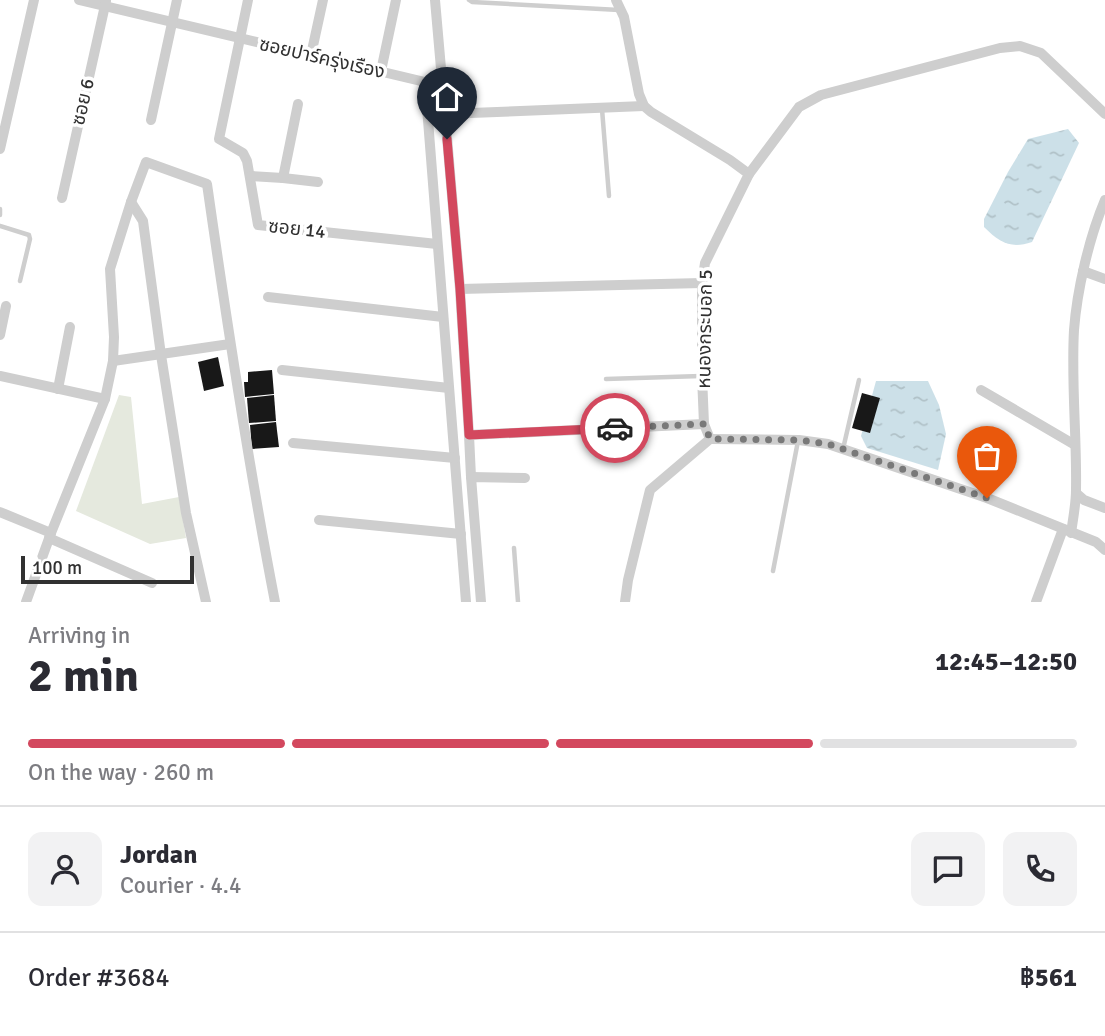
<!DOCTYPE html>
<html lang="en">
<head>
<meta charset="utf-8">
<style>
  body { margin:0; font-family:Signika,"Noto Sans Thai",sans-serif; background:#f2f2f3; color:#2b2b33; height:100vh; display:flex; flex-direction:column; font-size:26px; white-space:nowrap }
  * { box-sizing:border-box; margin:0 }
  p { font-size:23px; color:#7c7c81 }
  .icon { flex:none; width:38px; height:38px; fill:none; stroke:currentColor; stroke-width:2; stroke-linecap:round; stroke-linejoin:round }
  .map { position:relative; height:602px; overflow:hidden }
  .sheet { display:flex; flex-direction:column; background:#fff; flex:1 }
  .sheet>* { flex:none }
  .scale { position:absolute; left:21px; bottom:18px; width:173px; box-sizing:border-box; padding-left:7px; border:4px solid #313131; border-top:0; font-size:19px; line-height:24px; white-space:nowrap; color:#313131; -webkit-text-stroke:5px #fff; paint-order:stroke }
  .pin { position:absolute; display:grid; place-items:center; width:60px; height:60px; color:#fff; margin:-72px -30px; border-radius:50% 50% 50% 0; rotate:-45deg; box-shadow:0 0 7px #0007 }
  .pin .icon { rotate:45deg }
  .courier { position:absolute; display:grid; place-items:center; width:70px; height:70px; margin:-35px; border:5px solid #d3485e; border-radius:50%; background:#fff; color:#222; box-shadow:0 2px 9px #0007 }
  .overview em { font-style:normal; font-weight:700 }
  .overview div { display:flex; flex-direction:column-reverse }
  .overview { display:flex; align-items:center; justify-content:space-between; height:119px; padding:0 28px }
  h1 { font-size:46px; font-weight:700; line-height:52px }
  .bar { display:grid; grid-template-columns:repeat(4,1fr); gap:10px 7px; align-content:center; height:84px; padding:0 28px }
  .bar i { height:9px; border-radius:5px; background:#e1e1e2 }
  .bar .active { background:#d3485e }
  .bar p { grid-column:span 4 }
  .line { display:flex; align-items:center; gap:18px; padding:0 28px; border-top:2px solid #e1e1e2 }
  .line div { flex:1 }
  .round { display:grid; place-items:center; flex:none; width:74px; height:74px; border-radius:14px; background:#f2f2f3 }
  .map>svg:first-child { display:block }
  .park { fill:#e5e9de }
  .water { fill:url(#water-ripples) }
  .building { fill:#181818 }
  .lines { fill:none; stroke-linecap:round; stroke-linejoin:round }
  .service { stroke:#cecece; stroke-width:4.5 }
  .minor { stroke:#cecece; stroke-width:10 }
  .done { stroke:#797979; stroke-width:7; stroke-dasharray:0 12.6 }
  .route { stroke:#d3485e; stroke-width:9 }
  .labels { text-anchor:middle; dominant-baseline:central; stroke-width:7; stroke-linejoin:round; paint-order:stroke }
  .street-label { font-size:19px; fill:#313131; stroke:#fff }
</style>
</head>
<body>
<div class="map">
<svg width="1105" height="602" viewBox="0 0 1105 602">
  <defs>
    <pattern id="water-ripples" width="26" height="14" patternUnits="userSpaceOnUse" patternTransform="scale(1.75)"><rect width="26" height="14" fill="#cce0e8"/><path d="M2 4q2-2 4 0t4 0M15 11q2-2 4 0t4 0" fill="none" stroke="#b0c1c7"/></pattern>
  </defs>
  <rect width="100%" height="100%" fill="#fff"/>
  <polygon class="park" points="119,395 131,397 142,504 179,497 186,538 150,544 76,511"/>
  <g class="water">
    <path d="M1068,129L1079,143L1032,242C1011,249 1000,243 984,227V219L1008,172L1028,139Z"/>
    <polygon points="876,381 928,381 939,405 946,434 938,470 867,448 861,436"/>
  </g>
  <g class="building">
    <polygon points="218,357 224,386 204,391 198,362"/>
    <polygon points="272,370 274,394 245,397 244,382 248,382 248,372"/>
    <polygon points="862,393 880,398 870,433 852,428"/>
    <polygon points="274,395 276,421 249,423 247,398"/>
    <polygon points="276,422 279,447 252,449 250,425"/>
  </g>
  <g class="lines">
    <g class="service">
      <polyline points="469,0 472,2 619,10"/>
      <polyline points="602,109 609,196"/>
      <polyline points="0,209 0,215"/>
      <polyline points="0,226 29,235 30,239 20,281"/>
      <polyline points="606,379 701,376"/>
      <polyline points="843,449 859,380"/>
      <polyline points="514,548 518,602"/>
      <polyline points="773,571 798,441"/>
    </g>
    <g class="minor">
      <polyline points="79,0 425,82 466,602"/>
      <polyline points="248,0 219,139 243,153 247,161 258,225 437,244"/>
      <polyline points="435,0 445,114 644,106"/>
      <polyline points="616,0 624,17 639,94 644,106 651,112 730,160 749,174 705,263 702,283 702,376 704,424 710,439"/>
      <polyline points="311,55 323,0"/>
      <polyline points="381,71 396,0"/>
      <polyline points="445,114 460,289 469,435"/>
      <polyline points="151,120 177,0"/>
      <polyline points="0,149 34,0"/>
      <polyline points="749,174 799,107 821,95 1000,48 1020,46 1041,53 1105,114"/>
      <polyline points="251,176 283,178 318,182"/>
      <polyline points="283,178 298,104"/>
      <polyline points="62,198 106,1"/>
      <polyline points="131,202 143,221 161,355 186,513 206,602"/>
      <polyline points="1083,271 1105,279"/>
      <polyline points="460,289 702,283"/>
      <polyline points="268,297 443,317"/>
      <polyline points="0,335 6,306"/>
      <polyline points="113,361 230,344"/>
      <polyline points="282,370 449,388"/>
      <polyline points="0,376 105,399"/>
      <polyline points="58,389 70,327"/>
      <polyline points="981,390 1075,445"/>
      <polyline points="710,439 799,440 828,444 987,498 1096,542 1105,550"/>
      <polyline points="293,443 455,458"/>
      <polyline points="471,477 469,435 704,424"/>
      <polyline points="1076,493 1084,500 1105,508"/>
      <polyline points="0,512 51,533"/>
      <polyline points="319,520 461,534"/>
      <path d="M1071,533C1073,519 1076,504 1076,490C1077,437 1071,383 1074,330C1077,290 1089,238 1105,200"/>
      <polyline points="49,538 152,583"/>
      <path d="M26,602L51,533L105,399L113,361L114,337L110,269L131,202L146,162L207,184C227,324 248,463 275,602"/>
      <polyline points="481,602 471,477 525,478"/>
      <polyline points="625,602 628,580 650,490 710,439"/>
      <polyline points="1036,602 1063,529"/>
    </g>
  </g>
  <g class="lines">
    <polyline class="done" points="615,428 704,424 710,439 799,440 828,444 987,498"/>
    <polyline class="route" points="447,139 460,289 469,435 615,428"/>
  </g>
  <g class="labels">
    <g class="street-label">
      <text transform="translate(322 58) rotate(13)">ซอยปาร์ครุ่งเรือง</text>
      <text transform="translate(83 102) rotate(-77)">ซอย 6</text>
      <text transform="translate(297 229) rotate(6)">ซอย 14</text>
      <text transform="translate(705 329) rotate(-89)">หนองกระบอก 5</text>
    </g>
  </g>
</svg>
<div class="scale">100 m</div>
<div class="pin" style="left:987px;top:498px;background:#ea580c"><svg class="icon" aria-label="bag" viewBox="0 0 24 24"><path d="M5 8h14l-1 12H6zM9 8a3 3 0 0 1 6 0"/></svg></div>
<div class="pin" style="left:447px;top:139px;background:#1f2937"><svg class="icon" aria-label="home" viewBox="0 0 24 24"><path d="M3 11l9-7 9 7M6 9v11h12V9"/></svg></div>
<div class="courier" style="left:615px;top:428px"><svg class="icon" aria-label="car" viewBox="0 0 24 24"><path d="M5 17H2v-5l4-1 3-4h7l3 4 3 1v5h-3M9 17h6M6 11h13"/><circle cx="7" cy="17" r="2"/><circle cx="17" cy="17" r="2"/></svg></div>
</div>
<section class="sheet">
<div class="overview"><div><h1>2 min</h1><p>Arriving in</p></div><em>12:45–12:50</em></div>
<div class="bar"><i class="active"></i><i class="active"></i><i class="active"></i><i></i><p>On the way · 260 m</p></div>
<div class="line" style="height:126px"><a class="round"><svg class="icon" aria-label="person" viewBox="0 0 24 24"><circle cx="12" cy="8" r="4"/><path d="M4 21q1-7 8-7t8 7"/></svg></a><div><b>Jordan</b><p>Courier · 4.4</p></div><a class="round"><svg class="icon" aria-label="chat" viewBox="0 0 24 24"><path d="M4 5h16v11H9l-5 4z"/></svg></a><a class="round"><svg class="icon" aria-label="phone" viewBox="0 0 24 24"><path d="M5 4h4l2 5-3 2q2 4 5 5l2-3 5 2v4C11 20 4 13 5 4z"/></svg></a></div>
<div class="line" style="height:91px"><div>Order #3684</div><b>฿561</b></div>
</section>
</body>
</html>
